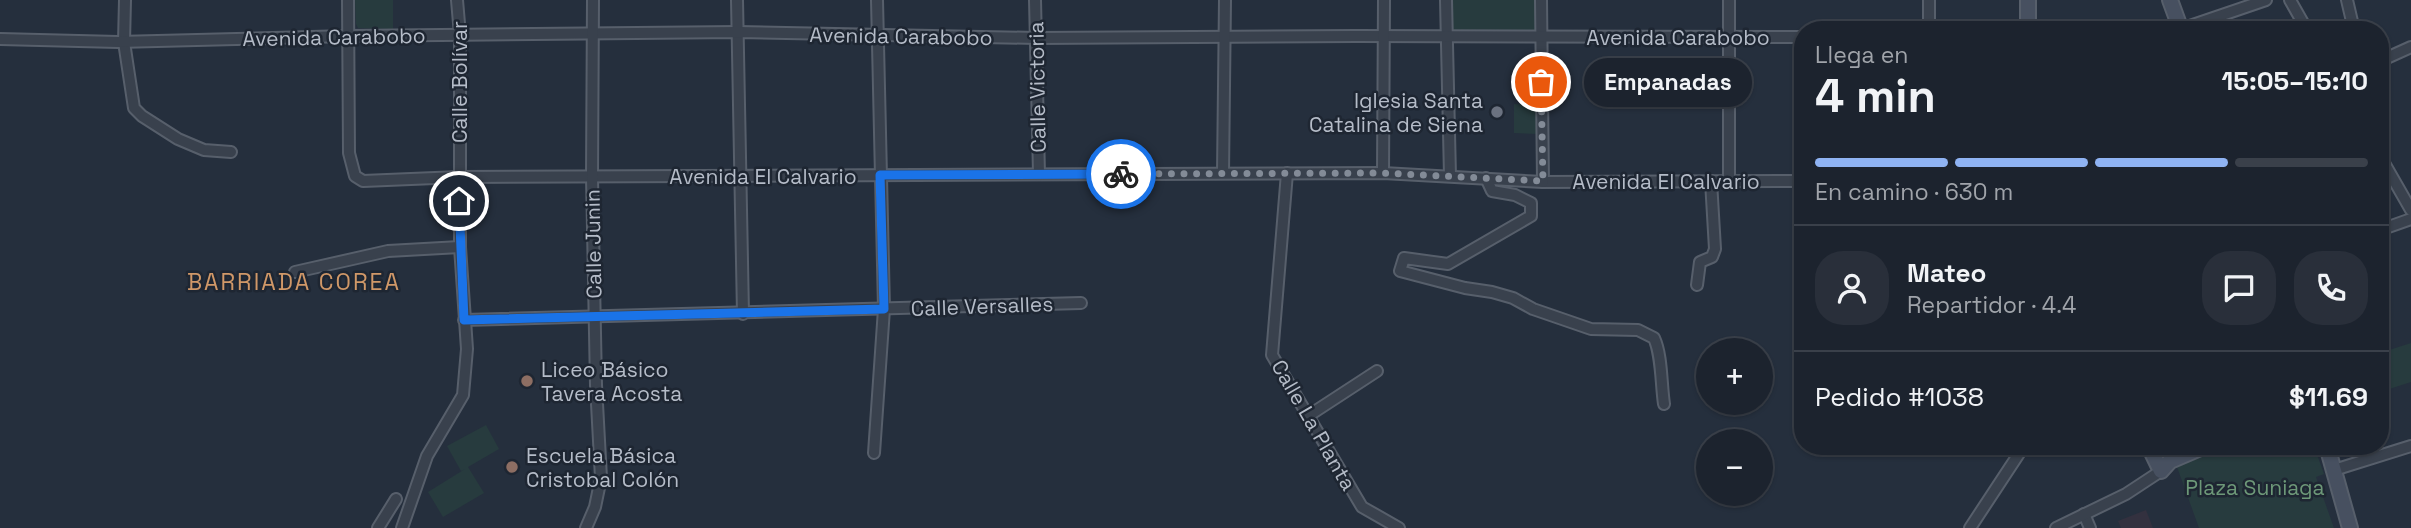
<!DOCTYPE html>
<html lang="es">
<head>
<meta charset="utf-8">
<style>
  body { margin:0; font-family:"Space Grotesk",sans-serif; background:#292f3a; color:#f1f3f6; height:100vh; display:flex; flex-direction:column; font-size:26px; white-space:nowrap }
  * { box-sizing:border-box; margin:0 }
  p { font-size:23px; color:#a0a4aa }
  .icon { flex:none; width:38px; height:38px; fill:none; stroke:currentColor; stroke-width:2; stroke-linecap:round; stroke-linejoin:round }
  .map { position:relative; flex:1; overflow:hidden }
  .panel { position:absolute; left:1794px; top:21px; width:595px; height:434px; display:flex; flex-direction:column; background:#1c232e; border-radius:28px; box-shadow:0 2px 5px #0004,0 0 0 2px #3a404a }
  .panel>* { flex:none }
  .controls { position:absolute; left:1696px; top:338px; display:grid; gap:14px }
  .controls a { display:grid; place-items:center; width:77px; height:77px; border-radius:50%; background:#1c232e; box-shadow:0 2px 5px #0004,0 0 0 2px #3a404a; font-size:35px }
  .pin { position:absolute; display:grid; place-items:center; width:60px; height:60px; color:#fff; margin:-30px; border:4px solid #fff; border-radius:50%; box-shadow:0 2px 7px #0007 }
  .courier { position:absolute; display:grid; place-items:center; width:70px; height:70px; margin:-35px; border:5px solid #1a73e8; border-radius:50%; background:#fff; color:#222; box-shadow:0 2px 9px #0007 }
  .bubble { position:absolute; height:49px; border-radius:24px; background:#1c232e; box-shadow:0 2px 5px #0004,0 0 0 2px #3a404a; font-size:23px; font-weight:700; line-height:49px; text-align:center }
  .summary em { font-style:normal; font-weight:700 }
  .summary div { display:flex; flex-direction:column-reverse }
  .summary { display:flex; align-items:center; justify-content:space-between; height:119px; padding:0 21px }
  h1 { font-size:46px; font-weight:700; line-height:52px }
  .bar { display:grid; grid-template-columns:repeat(4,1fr); gap:10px 7px; align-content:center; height:84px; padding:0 21px }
  .bar i { height:9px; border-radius:5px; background:#3a404a }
  .bar .current { background:#8fb3f3 }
  .bar p { grid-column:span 4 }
  .line { display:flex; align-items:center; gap:18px; padding:0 21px; border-top:2px solid #3a404a }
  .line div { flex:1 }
  .round { display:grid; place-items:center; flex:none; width:74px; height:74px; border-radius:28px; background:#292f3a }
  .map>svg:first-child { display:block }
  .medical { fill:#33313f }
  .green { fill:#273b3e }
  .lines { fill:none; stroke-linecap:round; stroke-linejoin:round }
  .minor-casing { stroke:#575f6b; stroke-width:14 }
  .secondary-casing { stroke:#575f6b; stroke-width:18 }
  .minor { stroke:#39414d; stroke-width:10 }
  .secondary { stroke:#475060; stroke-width:14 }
  .done { stroke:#838b97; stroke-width:7; stroke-dasharray:0 12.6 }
  .route { stroke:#1a73e8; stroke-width:9 }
  .worship-dot { fill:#6b7280; stroke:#1e2632; stroke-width:2.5 }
  .education-dot { fill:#8d6e63; stroke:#1e2632; stroke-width:2.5 }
  .labels { text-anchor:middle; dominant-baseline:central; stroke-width:5; stroke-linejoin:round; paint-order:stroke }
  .street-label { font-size:21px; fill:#b5bcc8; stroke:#1e2632 }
  .poi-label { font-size:21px; fill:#b5bcc8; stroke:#1e2632; text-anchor:start }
  .park-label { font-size:21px; fill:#6d9878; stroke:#1e2632 }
  .neighbourhood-label { font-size:23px; letter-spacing:2px; fill:#d09868; stroke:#1e2632 }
</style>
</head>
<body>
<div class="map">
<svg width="2411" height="528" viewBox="0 0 2411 528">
  <rect width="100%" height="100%" fill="#252f3d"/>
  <polygon class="medical" points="2146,510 2153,528 2121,528 2118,521"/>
  <g class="green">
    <polygon points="355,0 393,0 393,29 358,28 356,24"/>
    <polygon points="1450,0 1535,0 1535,32 1450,30"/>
    <polygon points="1514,70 1536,71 1536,97 1514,96"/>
    <polygon points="1514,104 1537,105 1537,134 1514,133"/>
    <polygon points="2411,343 2411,382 2380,392 2380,353"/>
    <polygon points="486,425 499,449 468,467 484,493 443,517 428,492 465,469 461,471 447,446"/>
    <polygon points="2228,446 2314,446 2324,474 2316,477 2334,528 2199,528 2177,467"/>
  </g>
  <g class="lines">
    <defs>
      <g id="minor">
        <polyline points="125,0 124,42 134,108 142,116 178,139 204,150 231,152"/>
        <polyline points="348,0 349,153 355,176 363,181 459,177 1383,173 1543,182 1802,181"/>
        <polyline points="737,0 743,314"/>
        <polyline points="1035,0 1039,174"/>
        <polyline points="1446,0 1450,176"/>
        <polyline points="1541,0 1543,182"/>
        <polyline points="1729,0 1729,181"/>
        <polyline points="2290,0 2307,30"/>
        <polyline points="2347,0 2354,30"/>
        <polyline points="1929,30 1929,0"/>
        <polyline points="2174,30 2181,29 2266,0"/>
        <polyline points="0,39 118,42 348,36 738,32 1036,38 1356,36 1802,37"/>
        <polyline points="2380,61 2411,47"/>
        <polyline points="2380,156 2411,210"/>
        <polyline points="1223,173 1225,0"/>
        <polyline points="1287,173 1272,355 1362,507 1399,528"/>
        <polyline points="1383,173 1384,0"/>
        <path d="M1486,178L1492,191L1515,195L1531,203V216L1448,264L1404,258L1400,271L1465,288L1492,292L1513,298L1533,309L1591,329L1638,330L1654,338C1662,355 1661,384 1664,404"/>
        <polyline points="2380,230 2411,219"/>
        <polyline points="295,272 388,251 460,247"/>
        <polyline points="1697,285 1700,262 1712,257 1715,249 1711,181"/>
        <polyline points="464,320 1081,303"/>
        <polyline points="1308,416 1377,371"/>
        <polyline points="874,453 884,309 877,0"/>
        <polyline points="2334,470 2411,446"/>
        <polyline points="2084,514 2090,528"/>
        <polyline points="378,528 396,499"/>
        <polyline points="402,528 427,456 463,395 467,349 460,247 460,35 457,0"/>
        <polyline points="586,528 595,507 601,478 596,385 592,177 593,0"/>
        <polyline points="1970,528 2024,446"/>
        <polyline points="2056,528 2126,494 2161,471"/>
      </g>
      <g id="secondary">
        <polyline points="2170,0 2181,30"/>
        <polyline points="2028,30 2028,0"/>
        <polyline points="2149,446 2161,471 2170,461 2205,446"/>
        <polyline points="2327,446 2350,528"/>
      </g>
    </defs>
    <use href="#minor" class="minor-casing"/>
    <use href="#secondary" class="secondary-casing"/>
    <use href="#minor" class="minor"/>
    <use href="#secondary" class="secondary"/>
  </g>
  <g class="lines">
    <polyline class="done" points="1121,174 1383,173 1543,181 1541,82"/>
    <polyline class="route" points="459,201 464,320 884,309 880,175 1121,174"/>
  </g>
  <circle class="worship-dot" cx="1497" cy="112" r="7"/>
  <g class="education-dot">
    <circle cx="527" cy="381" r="7"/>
    <circle cx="512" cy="467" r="7"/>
  </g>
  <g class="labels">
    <g class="street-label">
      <text transform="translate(901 36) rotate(1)">Avenida Carabobo</text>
      <text transform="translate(334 37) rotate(-1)">Avenida Carabobo</text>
      <text x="1678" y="37">Avenida Carabobo</text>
      <text transform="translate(459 82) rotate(-90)">Calle Bolívar</text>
      <text transform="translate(1037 87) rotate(-91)">Calle Victoria</text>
      <text x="763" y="176">Avenida El Calvario</text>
      <text x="1666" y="181">Avenida El Calvario</text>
      <text transform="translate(593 244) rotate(-91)">Calle Junin</text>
      <text transform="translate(982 306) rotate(-2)">Calle Versalles</text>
      <text transform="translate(1314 425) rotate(60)">Calle La Planta</text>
    </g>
    <g class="poi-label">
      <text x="1483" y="100" text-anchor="end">Iglesia Santa<tspan x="1483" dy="24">Catalina de Siena</tspan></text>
      <text x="541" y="369">Liceo Básico<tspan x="541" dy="24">Tavera Acosta</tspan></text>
      <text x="526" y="455">Escuela Básica<tspan x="526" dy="24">Cristobal Colón</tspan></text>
    </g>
    <g class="park-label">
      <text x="2255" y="487">Plaza Suniaga</text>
    </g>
    <g class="neighbourhood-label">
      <text x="294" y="282">BARRIADA COREA</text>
    </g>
  </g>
</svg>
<div class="controls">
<a>+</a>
<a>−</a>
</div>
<div class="pin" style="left:1541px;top:82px;background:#ea580c"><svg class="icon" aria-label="bag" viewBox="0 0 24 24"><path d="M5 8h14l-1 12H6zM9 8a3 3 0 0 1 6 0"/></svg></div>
<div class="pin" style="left:459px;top:201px;background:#1f2937"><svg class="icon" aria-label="home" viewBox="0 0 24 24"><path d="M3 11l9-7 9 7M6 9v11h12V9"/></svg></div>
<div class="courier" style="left:1121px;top:174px"><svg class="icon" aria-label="bike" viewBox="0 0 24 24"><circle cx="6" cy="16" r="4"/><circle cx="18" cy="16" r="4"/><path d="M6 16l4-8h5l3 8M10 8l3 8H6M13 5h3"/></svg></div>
<div class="bubble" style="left:1584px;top:58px;width:168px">Empanadas</div>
<section class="panel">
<div class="summary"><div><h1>4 min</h1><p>Llega en</p></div><em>15:05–15:10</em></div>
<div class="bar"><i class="current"></i><i class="current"></i><i class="current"></i><i></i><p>En camino · 630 m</p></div>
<div class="line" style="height:126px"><a class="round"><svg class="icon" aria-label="person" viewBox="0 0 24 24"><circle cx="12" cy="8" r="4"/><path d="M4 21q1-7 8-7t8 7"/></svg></a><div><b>Mateo</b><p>Repartidor · 4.4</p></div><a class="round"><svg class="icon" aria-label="chat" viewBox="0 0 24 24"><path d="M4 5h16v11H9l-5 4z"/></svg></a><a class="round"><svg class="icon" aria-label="phone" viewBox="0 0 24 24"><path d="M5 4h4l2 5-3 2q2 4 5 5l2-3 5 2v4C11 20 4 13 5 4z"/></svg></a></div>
<div class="line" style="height:91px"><div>Pedido #1038</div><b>$11.69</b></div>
</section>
</div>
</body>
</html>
